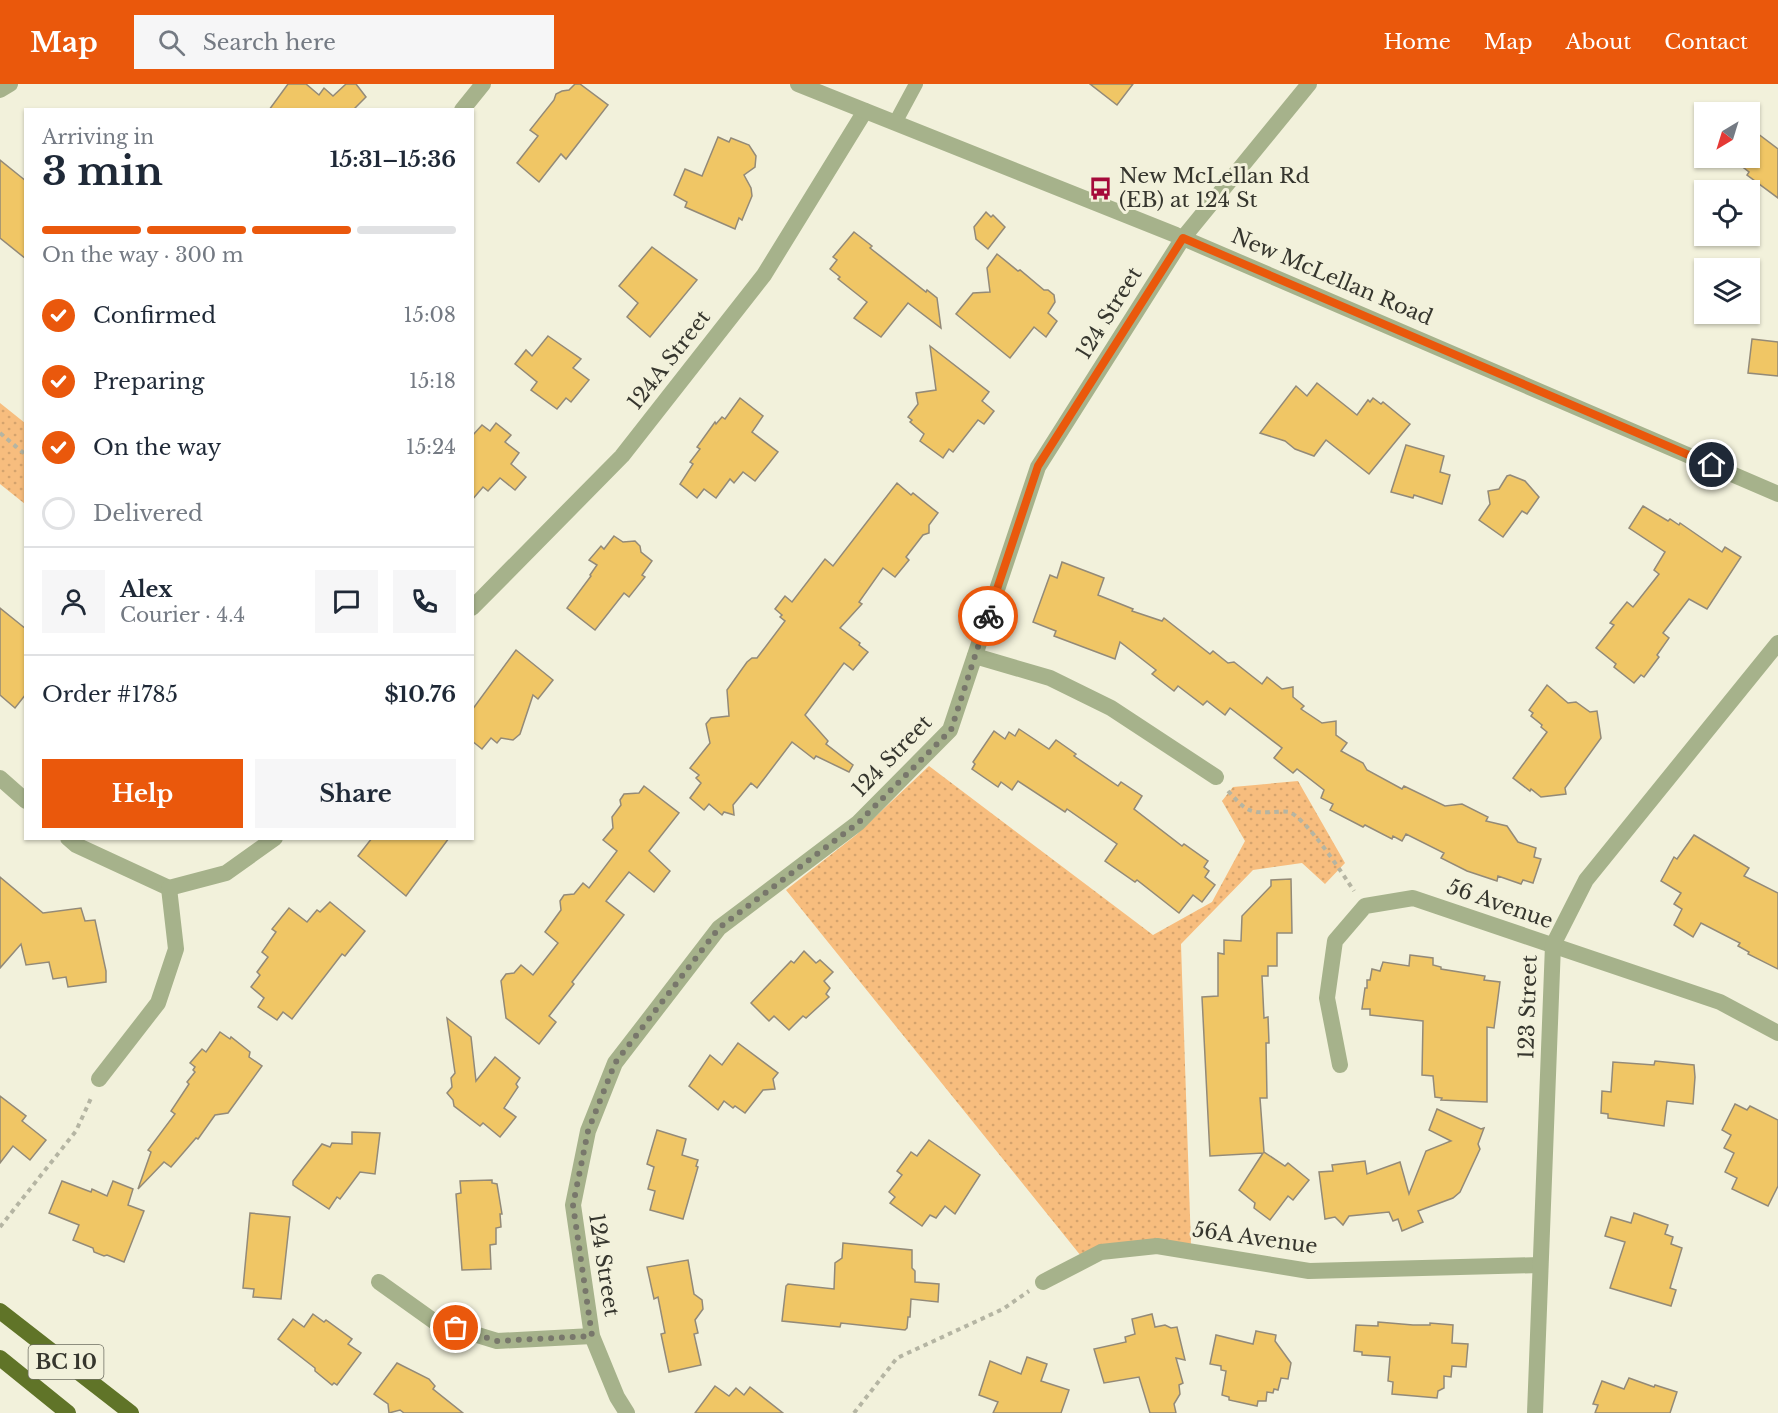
<!DOCTYPE html>
<html lang="en">
<head>
<meta charset="utf-8">
<style>
  body { margin:0; font-family:"Libre Baskerville",serif; background:#f6f6f7; color:#1f2937; height:100vh; display:flex; flex-direction:column; font-size:22px; white-space:nowrap }
  * { box-sizing:border-box; margin:0 }
  p { font-size:20px; color:#747a83 }
  .icon { flex:none; width:33px; height:33px; fill:none; stroke:currentColor; stroke-width:2; stroke-linecap:round; stroke-linejoin:round }
  .map { position:relative; flex:1; overflow:hidden }
  .details { position:absolute; left:24px; top:24px; width:450px; height:732px; display:flex; flex-direction:column; background:#fff; border-radius:0px; box-shadow:0 2px 4px #0004 }
  .details>* { flex:none }
  .needle { width:39px; rotate:218deg }
  .controls { position:absolute; left:1694px; top:18px; display:grid; gap:12px }
  .controls a { display:grid; place-items:center; width:66px; height:66px; border-radius:0px; background:#fff; box-shadow:0 2px 4px #0004; font-size:30px }
  .pin { position:absolute; display:grid; place-items:center; width:51px; height:51px; color:#fff; margin:-26px; border:3px solid #fff; border-radius:50%; box-shadow:0 2px 6px #0007 }
  .courier { position:absolute; display:grid; place-items:center; width:60px; height:60px; margin:-30px; border:4px solid #ea580c; border-radius:50%; background:#fff; color:#222; box-shadow:0 2px 8px #0007 }
  .head em { font-style:normal; font-weight:700 }
  .head div { display:flex; flex-direction:column-reverse }
  .head { display:flex; align-items:center; justify-content:space-between; height:102px; padding:0 18px }
  h1 { font-size:39px; font-weight:700; line-height:45px }
  .bar { display:grid; grid-template-columns:repeat(4,1fr); gap:9px 6px; align-content:center; height:72px; padding:0 18px }
  .bar i { height:8px; border-radius:4px; background:#e0e1e3 }
  .bar .selected { background:#ea580c }
  .bar p { grid-column:span 4 }
  .line { display:flex; align-items:center; gap:15px; padding:0 18px; border-top:2px solid #e0e1e3 }
  .line div { flex:1 }
  .round { display:grid; place-items:center; flex:none; width:63px; height:63px; border-radius:0px; background:#f6f6f7 }
  ol { padding:0 18px; list-style:none }
  li { display:flex; align-items:center; gap:18px; height:66px }
  li p { margin-inline-start:auto }
  li .icon { padding:6px; border-radius:50%; background:#ea580c; color:#fff; stroke-width:4 }
  li:last-child { color:#747a83 }
  li i { width:33px; height:33px; border:3px solid #e0e1e3; border-radius:50% }
  .primary-button { display:flex; gap:12px; margin-top:auto; padding:12px 18px }
  .primary-button a { flex:1; height:69px; border-radius:0px; background:#ea580c; color:#fff; font-size:24px; font-weight:700; line-height:69px; text-align:center }
  .primary-button a+a { background:#f6f6f7; color:#1f2937 }
  header { display:flex; align-items:center; gap:36px; box-sizing:border-box; height:84px; padding:0 30px; background:#ea580c; color:#fff }
  header strong { font-size:28px }
  nav { display:flex; gap:33px; margin-inline-start:auto; font-size:21px }
  .search { width:420px; height:54px; background:#f6f6f7; display:flex; align-items:center; gap:15px; box-sizing:border-box; padding:0 21px; border-radius:0px; color:#747a83; font-size:22px }
  .map>svg:first-child { display:block }
  .grass { fill:url(#grass-dots) }
  .building { fill:#f0c665; stroke:#938a78; stroke-width:1.5 }
  .lines { fill:none; stroke-linecap:round; stroke-linejoin:round }
  .path { stroke:#b5b5a3; stroke-width:4; stroke-dasharray:4.5 4.5; stroke-linecap:butt }
  .service { stroke:#a6b28b; stroke-width:14 }
  .minor { stroke:#a6b28b; stroke-width:16 }
  .tertiary { stroke:#a6b28b; stroke-width:16 }
  .trunk { stroke:#607428; stroke-width:16 }
  .done { stroke:#78776b; stroke-width:6; stroke-dasharray:0 10.8 }
  .route { stroke:#ea580c; stroke-width:8 }
  .labels { text-anchor:middle; dominant-baseline:central; stroke-width:6; stroke-linejoin:round; paint-order:stroke }
  .shield { fill:#f2f1db; stroke:#6e6e62; stroke-width:1.5 }
  .shield-label { font-size:20px; font-weight:bold; fill:#36362e }
  .poi-label { font-size:21px; fill:#36362e; stroke:#f2f1db; text-anchor:start }
  .street-label { font-size:21px; fill:#36362e; stroke:#f2f1db }
</style>
</head>
<body>
<header>
<strong>Map</strong>
<div class="search"><svg class="icon" aria-label="search" viewBox="0 0 24 24"><circle cx="10" cy="10" r="6"/><path d="M15 15l6 6"/></svg>Search here</div>
<nav><a>Home</a><a>Map</a><a>About</a><a>Contact</a></nav>
</header>
<div class="map">
<svg width="1778" height="1329" viewBox="0 0 1778 1329">
  <defs>
    <pattern id="grass-dots" width="8" height="8" patternUnits="userSpaceOnUse" patternTransform="scale(1.5)"><rect width="8" height="8" fill="#f7bd7e"/><path d="M2 2h.1M6 6h.1" fill="none" stroke="#d4a36d" stroke-width="1.8" stroke-linecap="round"/></pattern>
  </defs>
  <rect width="100%" height="100%" fill="#f2f1db"/>
  <g class="grass">
    <polygon points="0,319 25,339 25,420 0,400"/>
    <polygon points="929,682 1153,851 1212,818 1245,757 1222,717 1233,703 1298,697 1345,779 1325,800 1302,779 1253,786 1181,860 1191,1162 1081,1172 786,806 856,751"/>
  </g>
  <g class="building">
    <polygon points="288,0 306,0 319,11 324,4 333,12 346,0 356,0 366,13 353,26 269,26"/>
    <polygon points="575,0 580,0 608,21 566,75 561,70 539,98 517,79 538,52 530,46 554,16 556,10 562,7 569,6"/>
    <polygon points="1090,0 1133,0 1117,21"/>
    <polygon points="1749,43 1778,65 1778,114 1747,91 1749,88 1731,74 1749,74"/>
    <polygon points="718,53 729,58 731,54 749,61 756,72 755,83 744,91 751,104 752,112 742,136 739,134 735,145 685,123 687,118 674,111 685,85 702,92"/>
    <polygon points="0,76 26,97 26,175 0,154"/>
    <polygon points="986,128 991,133 993,131 1005,143 988,165 976,155 974,143"/>
    <polygon points="854,148 872,162 870,164 926,208 927,206 937,214 941,244 908,219 881,253 854,234 867,218 838,195 840,193 830,185 837,176 833,173"/>
    <polygon points="652,163 697,196 650,253 627,233 638,219 619,202"/>
    <polygon points="997,170 1018,187 1020,186 1044,206 1048,206 1054,211 1055,218 1048,229 1057,237 1046,253 1034,243 1010,274 956,230 973,209 990,208 987,184"/>
    <polygon points="548,252 581,275 573,284 589,296 571,318 566,314 557,325 531,306 537,298 515,280 526,266 532,272"/>
    <polygon points="1752,255 1778,258 1778,292 1748,289"/>
    <polygon points="930,262 989,308 982,317 994,327 984,340 978,336 953,368 949,365 943,374 920,357 924,350 910,338 912,336 908,333 918,320 916,309 936,306"/>
    <polygon points="1317,299 1357,331 1368,316 1370,318 1373,314 1381,320 1383,318 1410,340 1369,390 1326,356 1314,372 1295,365 1285,357 1260,349 1296,302 1307,312"/>
    <polygon points="740,314 763,332 752,348 778,368 755,397 743,388 734,399 730,395 716,414 704,405 697,414 680,400 693,380 690,378 700,365 697,363 715,338 716,340 722,333 725,335"/>
    <polygon points="496,339 511,351 505,358 519,369 511,380 526,393 515,406 500,394 488,407 483,403 472,416 472,352 482,341 490,347"/>
    <polygon points="1406,361 1444,372 1440,388 1450,391 1442,420 1414,411 1413,414 1391,408"/>
    <polygon points="1510,391 1525,397 1539,413 1527,430 1522,427 1503,453 1479,436 1490,420 1488,407 1499,405 1507,392"/>
    <polygon points="897,399 911,411 913,409 938,429 929,441 929,449 923,451 906,473 909,476 895,493 883,484 859,518 862,520 840,544 860,559 859,561 868,568 853,586 844,579 805,631 828,657 826,660 853,681 849,688 816,672 814,675 792,658 757,704 751,699 733,721 734,731 724,728 722,731 709,720 704,726 690,714 701,699 696,694 699,691 690,684 710,659 706,640 711,634 729,632 727,606 747,578 752,574 757,574 785,537 780,533 782,531 775,525 785,512 792,518 825,475 833,482"/>
    <polygon points="1643,422 1668,437 1670,435 1679,441 1680,439 1722,468 1725,463 1741,473 1707,525 1689,515 1663,549 1669,554 1657,571 1659,573 1644,593 1641,591 1634,599 1614,583 1616,580 1596,564 1614,541 1610,539 1627,518 1633,523 1659,490 1654,486 1665,468 1629,444"/>
    <polygon points="614,452 623,458 635,457 640,462 641,468 652,477 642,491 645,493 629,513 624,509 595,546 567,524 591,492 590,491 597,481 589,476 601,462 604,465"/>
    <polygon points="1062,478 1104,494 1098,511 1133,525 1132,527 1162,537 1164,534 1210,570 1213,567 1228,579 1234,578 1262,600 1267,593 1282,605 1293,603 1293,613 1304,622 1301,625 1322,639 1336,637 1336,651 1347,659 1341,667 1363,679 1367,686 1402,705 1404,702 1445,722 1462,720 1488,733 1486,737 1507,742 1518,758 1536,764 1534,773 1541,775 1533,799 1523,796 1521,800 1498,792 1497,797 1467,787 1441,774 1444,769 1406,750 1402,757 1393,752 1392,755 1365,741 1363,743 1330,726 1333,720 1321,714 1324,706 1297,685 1293,689 1274,674 1282,664 1230,624 1225,631 1207,617 1203,621 1178,602 1174,607 1152,590 1156,586 1120,558 1115,575 1054,552 1056,547 1033,538 1050,491 1057,494"/>
    <polygon points="0,524 26,545 26,610 15,624 0,611"/>
    <polygon points="516,566 553,596 538,615 533,611 520,650 513,656 501,654 497,659 491,654 482,665 472,657 472,626"/>
    <polygon points="1547,601 1568,619 1576,618 1590,628 1597,627 1601,654 1565,704 1566,710 1541,713 1531,705 1530,707 1513,694 1547,648 1541,643 1542,641 1531,632 1533,629 1529,626"/>
    <polygon points="1019,645 1049,665 1056,656 1076,670 1074,672 1118,702 1121,698 1142,712 1134,725 1182,762 1184,760 1208,777 1204,783 1209,787 1205,793 1215,801 1202,818 1193,811 1179,829 1137,796 1135,798 1105,777 1117,760 1067,725 1065,728 1018,697 1012,706 1001,698 998,703 972,685 975,680 973,678 994,647 1005,655 1009,648 1015,652"/>
    <polygon points="644,702 679,729 649,767 670,787 654,808 629,788 606,817 624,831 572,898 574,900 549,932 556,938 539,960 506,934 501,897 506,890 514,889 521,881 533,891 558,859 545,848 561,826 560,817 564,811 574,810 583,799 589,804 617,767 603,756 613,744 612,733 621,721 620,716 624,710 639,709"/>
    <polygon points="1694,751 1749,784 1744,792 1778,809 1778,885 1748,870 1749,868 1738,862 1740,859 1701,839 1693,853 1674,841 1682,825 1674,820 1681,809 1661,797 1674,773 1677,775"/>
    <polygon points="372,754 449,754 406,812 358,772"/>
    <polygon points="0,793 43,829 81,824 85,837 95,836 106,887 106,898 68,903 66,893 53,895 49,878 26,881 21,860 0,884"/>
    <polygon points="1291,795 1292,849 1277,849 1277,882 1268,882 1268,892 1262,892 1264,934 1268,933 1269,959 1266,959 1267,1014 1260,1014 1264,1068 1285,1082 1288,1079 1309,1096 1293,1116 1288,1112 1270,1136 1254,1124 1255,1119 1239,1106 1263,1069 1210,1072 1202,913 1218,912 1218,869 1224,870 1224,856 1241,857 1242,832 1271,802 1271,796"/>
    <polygon points="330,818 365,847 345,872 342,870 292,935 283,928 277,936 258,923 264,914 251,903 260,891 257,888 268,873 262,868 276,848 272,845 289,824 307,838 317,826 320,828"/>
    <polygon points="804,867 816,879 820,876 833,888 824,897 830,904 826,910 829,913 806,934 803,932 789,946 774,932 769,937 751,919 791,877 794,879"/>
    <polygon points="1410,871 1433,874 1433,881 1441,883 1441,885 1485,892 1484,896 1500,898 1494,944 1487,943 1487,1018 1441,1016 1442,1014 1435,1013 1433,992 1422,991 1423,937 1370,931 1370,925 1362,925 1365,904 1367,904 1367,896 1370,896 1372,885 1380,887 1383,878 1409,882"/>
    <polygon points="447,934 471,953 476,997 495,973 520,994 516,1000 518,1003 504,1024 516,1033 500,1053 483,1039 480,1042 454,1022 453,1016 447,1009 452,1003 451,994 455,989"/>
    <polygon points="220,948 230,955 231,953 250,968 249,973 262,982 228,1029 215,1031 198,1055 196,1054 171,1083 164,1078 138,1105 151,1068 148,1066 175,1030 171,1027 189,1000 187,998 195,988 193,986 195,983 190,979 202,965 206,968"/>
    <polygon points="738,959 778,989 773,995 775,1005 763,1006 745,1029 735,1022 733,1024 724,1017 718,1026 689,1002 710,971 722,981"/>
    <polygon points="1655,977 1694,981 1695,993 1693,1020 1667,1017 1664,1042 1608,1034 1608,1030 1601,1029 1602,1007 1611,1008 1613,978 1654,981"/>
    <polygon points="0,1012 26,1032 22,1037 46,1056 30,1076 13,1062 0,1079"/>
    <polygon points="1735,1020 1747,1026 1750,1022 1778,1036 1778,1102 1768,1122 1732,1105 1737,1094 1725,1088 1734,1069 1724,1064 1731,1051 1722,1046"/>
    <polygon points="1437,1025 1481,1045 1484,1044 1478,1060 1480,1065 1460,1108 1453,1114 1418,1127 1423,1138 1402,1147 1398,1135 1393,1137 1389,1128 1349,1132 1343,1141 1335,1133 1325,1135 1319,1088 1333,1087 1332,1081 1365,1077 1367,1090 1400,1078 1409,1110 1426,1067 1451,1057 1429,1046"/>
    <polygon points="657,1046 686,1055 682,1071 698,1076 696,1082 698,1083 683,1135 650,1126 655,1107 648,1105 654,1083 647,1080"/>
    <polygon points="352,1048 380,1049 375,1090 360,1088 340,1115 337,1113 329,1125 293,1101 293,1097 322,1060 330,1063 332,1059 352,1060"/>
    <polygon points="929,1056 980,1091 955,1130 945,1122 936,1134 930,1131 922,1142 890,1119 895,1113 889,1108 902,1091 897,1087 911,1068 917,1072"/>
    <polygon points="492,1096 492,1099 497,1100 502,1130 500,1130 501,1143 496,1144 496,1160 490,1161 491,1185 462,1186 456,1110 461,1109 460,1097"/>
    <polygon points="62,1097 91,1108 92,1105 107,1112 113,1097 133,1105 128,1121 144,1127 124,1178 107,1171 104,1172 94,1168 93,1164 73,1156 79,1141 49,1129"/>
    <polygon points="250,1129 290,1133 281,1215 253,1213 254,1205 243,1204"/>
    <polygon points="1634,1129 1668,1141 1665,1150 1673,1153 1671,1160 1682,1164 1670,1204 1676,1206 1671,1222 1610,1204 1625,1158 1605,1152 1611,1133 1631,1139"/>
    <polygon points="843,1159 912,1166 912,1184 915,1187 915,1198 939,1200 938,1218 911,1215 910,1233 908,1233 907,1244 905,1246 841,1239 840,1243 782,1237 786,1202 788,1200 834,1205 835,1179 842,1174"/>
    <polygon points="688,1176 694,1210 702,1216 703,1225 695,1236 698,1249 694,1250 701,1281 669,1288 661,1250 665,1249 658,1213 654,1215 647,1183"/>
    <polygon points="313,1230 324,1238 326,1236 352,1255 348,1260 361,1269 337,1301 334,1299 332,1301 315,1287 315,1284 278,1255 293,1235 304,1243"/>
    <polygon points="1152,1230 1155,1243 1165,1241 1171,1244 1177,1243 1185,1276 1176,1274 1183,1299 1179,1301 1180,1310 1174,1320 1176,1329 1150,1329 1139,1293 1104,1299 1094,1265 1126,1258 1125,1253 1135,1250 1132,1235"/>
    <polygon points="1378,1238 1413,1241 1430,1241 1430,1239 1453,1241 1452,1259 1468,1260 1466,1283 1452,1282 1451,1293 1444,1292 1444,1304 1438,1307 1437,1314 1392,1310 1393,1298 1388,1297 1390,1273 1362,1271 1362,1268 1354,1267 1356,1241 1378,1242"/>
    <polygon points="1256,1247 1276,1251 1275,1257 1291,1279 1288,1295 1281,1294 1278,1306 1274,1305 1273,1309 1267,1308 1266,1317 1258,1317 1257,1322 1229,1316 1229,1313 1222,1311 1226,1287 1221,1286 1221,1282 1210,1280 1216,1251 1253,1260"/>
    <polygon points="1027,1273 1047,1280 1041,1297 1069,1306 1061,1329 993,1329 998,1318 979,1311 990,1277 1021,1290"/>
    <polygon points="397,1279 429,1295 435,1302 433,1305 463,1329 404,1329 400,1326 389,1329 388,1320 374,1310"/>
    <polygon points="1629,1294 1654,1303 1655,1301 1677,1308 1670,1329 1595,1329 1598,1321 1593,1320 1602,1297 1624,1305"/>
    <polygon points="715,1302 729,1312 736,1304 744,1311 750,1303 783,1329 695,1329"/>
  </g>
  <g class="lines">
    <g class="path">
      <polyline points="0,349 26,371"/>
      <path d="M1228,707C1243,723 1247,730 1270,728C1276,728 1283,727 1289,728C1306,734 1343,790 1354,807"/>
      <polyline points="0,1143 76,1047 92,1012"/>
      <polyline points="854,1329 897,1274 1003,1225 1029,1207"/>
    </g>
    <polyline class="service" points="895,39 916,0"/>
    <g class="minor">
      <polyline points="0,6 10,0"/>
      <polyline points="462,26 483,0"/>
      <polyline points="472,524 622,372 764,191 865,27"/>
      <polyline points="975,572 1050,594 1111,624 1216,693"/>
      <polyline points="0,694 26,717"/>
      <polyline points="68,754 76,761 169,804"/>
      <polyline points="1340,981 1327,914 1335,857 1365,822 1413,814 1720,918 1778,949"/>
      <polyline points="99,995 158,919 176,865 169,804 226,789 275,754"/>
      <polyline points="379,1198 435,1238 497,1257 592,1252"/>
      <polyline points="1043,1198 1101,1168 1157,1162 1309,1187 1540,1181"/>
      <polyline points="627,1329 617,1313 592,1252 573,1121 588,1047 615,979 719,844 858,739 950,646 1038,383 1183,154 1309,0"/>
      <polyline points="1535,1329 1553,861 1586,796 1778,559"/>
    </g>
    <polyline class="tertiary" points="798,0 1176,151 1778,410"/>
    <g class="trunk">
      <polyline points="0,1227 131,1329"/>
      <polyline points="0,1274 68,1329"/>
    </g>
  </g>
  <g class="lines">
    <polyline class="done" points="456,1244 497,1257 592,1252 573,1121 588,1047 615,979 719,844 858,739 951,646 988,532"/>
    <polyline class="route" points="988,532 1038,382 1183,154 1712,381"/>
  </g>
  <defs>
    <symbol id="bus-bare" viewBox="-9 -9 18 18"><path d="M-5-6H5V4H4V6H2V4H-2V6H-4V4H-5ZM-3.5-4V0h7V-4ZM-3.5 1.2v1.5H-2V1.2ZM2 1.2v1.5H3.5V1.2Z" fill="#a50a3a" stroke="#f2f1db" stroke-width="2.5" paint-order="stroke"/></symbol>
  </defs>
  <g fill-rule="evenodd">
    <use href="#bus-bare" x="1084" y="88" width="33" height="33"/>
  </g>
  <g class="labels">
    <rect class="shield" x="28.5" y="1261" width="75" height="34" rx="4.5"/>
    <g class="shield-label">
      <text x="66" y="1278">BC 10</text>
    </g>
    <g class="poi-label">
      <text x="1119" y="92">New McLellan Rd<tspan x="1119" dy="24">(EB) at 124 St</tspan></text>
    </g>
    <g class="street-label">
      <text transform="translate(1332 193) rotate(23)">New McLellan Road</text>
      <text transform="translate(1109 229) rotate(-58)">124 Street</text>
      <text transform="translate(669 276) rotate(-52)">124A Street</text>
      <text transform="translate(892 672) rotate(-46)">124 Street</text>
      <text transform="translate(1500 820) rotate(19)">56 Avenue</text>
      <text transform="translate(1528 923) rotate(-88)">123 Street</text>
      <text transform="translate(1255 1154) rotate(8)">56A Avenue</text>
      <text transform="translate(604 1181) rotate(81)">124 Street</text>
    </g>
  </g>
</svg>
<div class="controls">
<a><svg class="needle" viewBox="-14 -14 28 28"><path d="M0-13l5 13h-10z" fill="#e53935"/><path d="M0 13l5-13h-10z" fill="#747a83"/></svg></a>
<a><svg class="icon" aria-label="locate" viewBox="0 0 24 24"><circle cx="12" cy="12" r="6"/><path d="M12 2v4M12 18v4M2 12h4M18 12h4"/></svg></a>
<a><svg class="icon" aria-label="layers" viewBox="0 0 24 24"><path d="M12 4l9 5-9 5-9-5zM3 14l9 5 9-5"/></svg></a>
</div>
<div class="pin" style="left:456px;top:1244px;background:#ea580c"><svg class="icon" aria-label="bag" viewBox="0 0 24 24"><path d="M5 8h14l-1 12H6zM9 8a3 3 0 0 1 6 0"/></svg></div>
<div class="pin" style="left:1712px;top:381px;background:#1f2937"><svg class="icon" aria-label="home" viewBox="0 0 24 24"><path d="M3 11l9-7 9 7M6 9v11h12V9"/></svg></div>
<div class="courier" style="left:988px;top:532px"><svg class="icon" aria-label="bike" viewBox="0 0 24 24"><circle cx="6" cy="16" r="4"/><circle cx="18" cy="16" r="4"/><path d="M6 16l4-8h5l3 8M10 8l3 8H6M13 5h3"/></svg></div>
<section class="details">
<div class="head"><div><h1>3 min</h1><p>Arriving in</p></div><em>15:31–15:36</em></div>
<div class="bar"><i class="selected"></i><i class="selected"></i><i class="selected"></i><i></i><p>On the way · 300 m</p></div>
<ol>
<li><svg class="icon" aria-label="check" viewBox="0 0 24 24"><path d="M5 12l5 5 9-10"/></svg>Confirmed<p>15:08</p></li>
<li><svg class="icon" aria-label="check" viewBox="0 0 24 24"><path d="M5 12l5 5 9-10"/></svg>Preparing<p>15:18</p></li>
<li><svg class="icon" aria-label="check" viewBox="0 0 24 24"><path d="M5 12l5 5 9-10"/></svg>On the way<p>15:24</p></li>
<li><i></i>Delivered</li>
</ol>
<div class="line" style="height:108px"><a class="round"><svg class="icon" aria-label="person" viewBox="0 0 24 24"><circle cx="12" cy="8" r="4"/><path d="M4 21q1-7 8-7t8 7"/></svg></a><div><b>Alex</b><p>Courier · 4.4</p></div><a class="round"><svg class="icon" aria-label="chat" viewBox="0 0 24 24"><path d="M4 5h16v11H9l-5 4z"/></svg></a><a class="round"><svg class="icon" aria-label="phone" viewBox="0 0 24 24"><path d="M5 4h4l2 5-3 2q2 4 5 5l2-3 5 2v4C11 20 4 13 5 4z"/></svg></a></div>
<div class="line" style="height:78px"><div>Order #1785</div><b>$10.76</b></div>
<div class="primary-button"><a>Help</a><a>Share</a></div>
</section>
</div>
</body>
</html>
